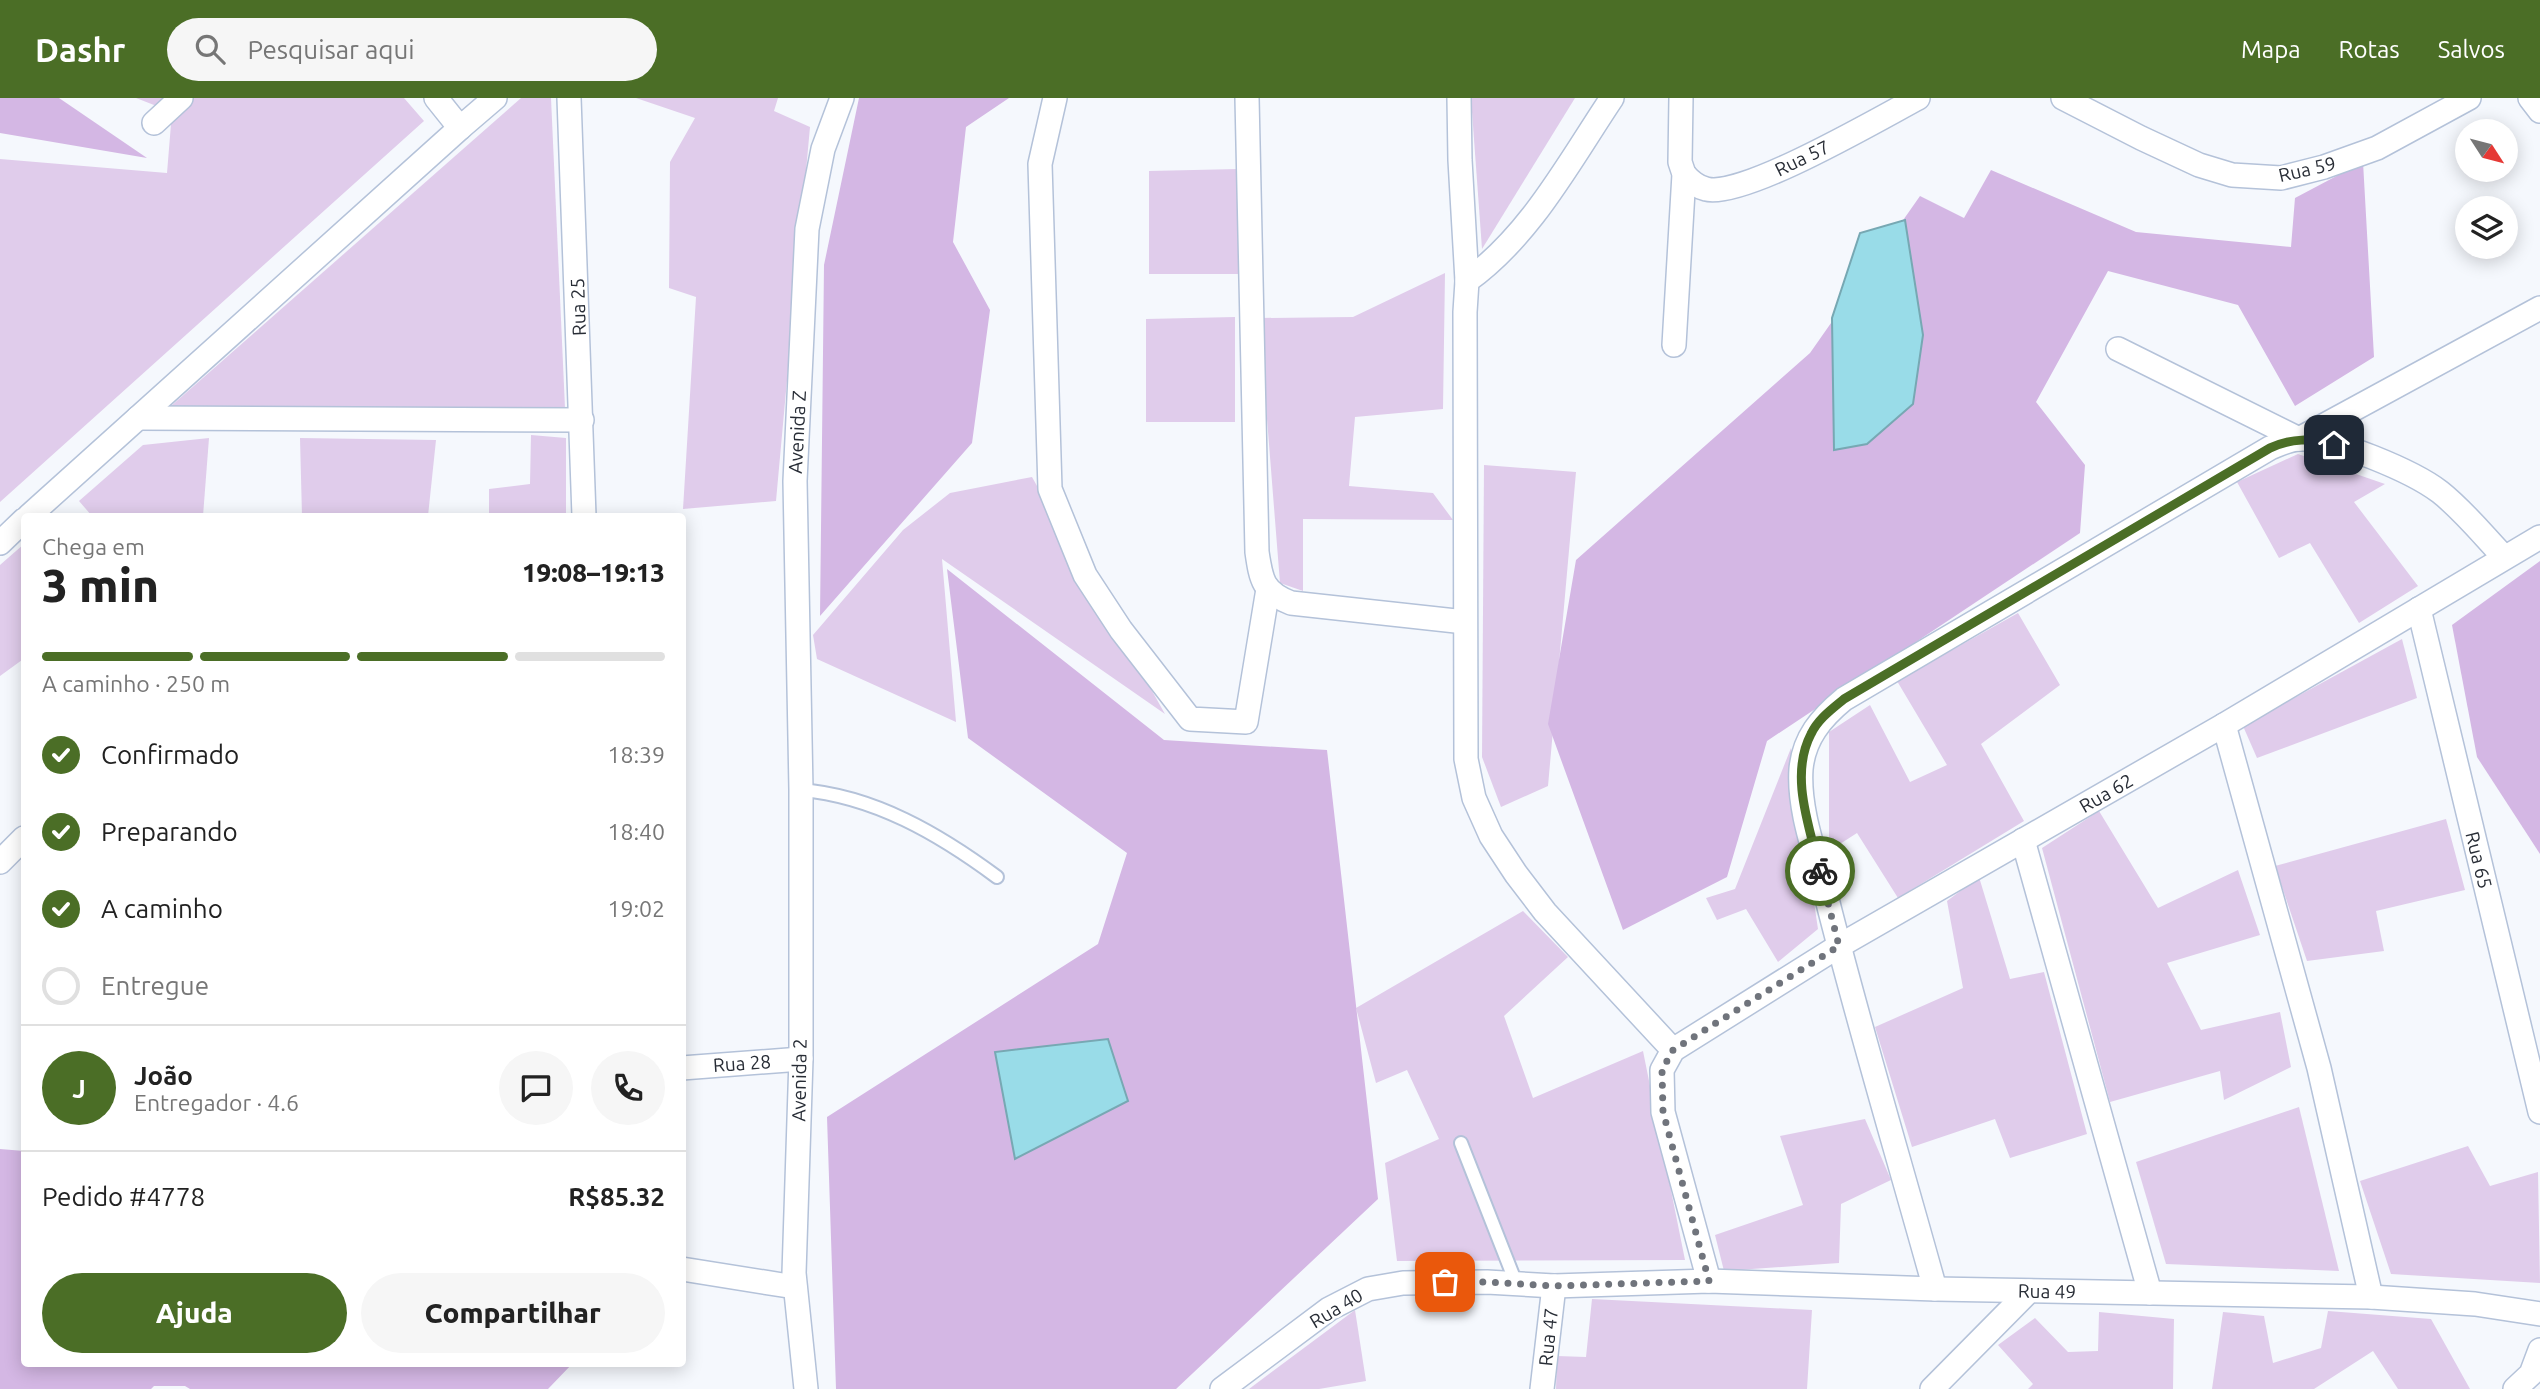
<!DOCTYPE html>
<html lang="pt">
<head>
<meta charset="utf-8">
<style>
  body { margin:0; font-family:Ubuntu,sans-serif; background:#f6f6f6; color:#222; height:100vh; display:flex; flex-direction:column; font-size:26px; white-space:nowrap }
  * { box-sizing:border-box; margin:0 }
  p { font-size:23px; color:#767676 }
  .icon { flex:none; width:38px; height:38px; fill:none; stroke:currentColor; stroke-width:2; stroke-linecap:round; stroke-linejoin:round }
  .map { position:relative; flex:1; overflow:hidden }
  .details { position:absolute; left:21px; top:415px; width:665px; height:854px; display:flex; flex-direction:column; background:#fff; border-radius:7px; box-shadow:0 4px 18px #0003 }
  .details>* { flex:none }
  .needle { width:46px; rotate:126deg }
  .controls { position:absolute; left:2455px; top:21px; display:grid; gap:14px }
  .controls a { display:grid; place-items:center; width:63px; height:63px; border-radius:50%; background:#fff; box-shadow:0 4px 18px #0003; font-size:35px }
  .pin { position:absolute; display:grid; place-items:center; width:60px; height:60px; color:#fff; margin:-30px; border-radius:14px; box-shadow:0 4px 10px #0006 }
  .courier { position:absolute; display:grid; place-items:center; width:70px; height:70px; margin:-35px; border:5px solid #4b6e26; border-radius:50%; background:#fff; color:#222; box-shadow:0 2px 9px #0007 }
  .head em { font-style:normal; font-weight:800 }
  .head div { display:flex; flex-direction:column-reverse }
  .head { display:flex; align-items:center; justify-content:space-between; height:119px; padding:0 21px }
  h1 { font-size:46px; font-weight:800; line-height:52px }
  .bar { display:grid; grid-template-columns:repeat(4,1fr); gap:10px 7px; align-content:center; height:84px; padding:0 21px }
  .bar i { height:9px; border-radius:5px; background:#e0e0e0 }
  .bar .current { background:#4b6e26 }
  .bar p { grid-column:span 4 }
  .line { display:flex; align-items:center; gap:18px; padding:0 21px; border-top:2px solid #e0e0e0 }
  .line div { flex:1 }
  .round { display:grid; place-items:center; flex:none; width:74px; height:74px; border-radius:37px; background:#f6f6f6 }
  ol { padding:0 21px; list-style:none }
  li { display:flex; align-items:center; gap:21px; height:77px }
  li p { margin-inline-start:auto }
  li .icon { padding:7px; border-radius:50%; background:#4b6e26; color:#fff; stroke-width:4 }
  li:last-child { color:#767676 }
  li i { width:38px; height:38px; border:4px solid #e0e0e0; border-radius:50% }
  .primary-button { display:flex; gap:14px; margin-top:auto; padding:14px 21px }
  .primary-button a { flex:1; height:80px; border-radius:42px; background:#4b6e26; color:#fff; font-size:28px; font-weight:800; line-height:80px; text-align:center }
  .primary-button a+a { background:#f6f6f6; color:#222 }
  header { display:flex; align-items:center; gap:42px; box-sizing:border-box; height:98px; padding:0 35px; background:#4b6e26; color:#fff }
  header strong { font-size:33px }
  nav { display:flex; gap:38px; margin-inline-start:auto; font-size:24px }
  .search { width:490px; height:63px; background:#f6f6f6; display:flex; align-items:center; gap:18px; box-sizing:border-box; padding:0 24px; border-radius:38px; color:#767676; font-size:26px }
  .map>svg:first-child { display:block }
  .green { fill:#e0cceb }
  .forest { fill:#d4b7e4 }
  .water { fill:#99dce8; stroke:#77a8b3; stroke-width:2 }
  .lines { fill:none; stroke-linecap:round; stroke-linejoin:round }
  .service-casing { stroke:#b4c2d9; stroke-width:16 }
  .minor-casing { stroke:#b4c2d9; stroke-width:26 }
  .service { stroke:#fff; stroke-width:12 }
  .minor { stroke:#fff; stroke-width:23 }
  .done { stroke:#70747c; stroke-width:7; stroke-dasharray:0 12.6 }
  .route { stroke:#4b6e26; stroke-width:9 }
  .labels { text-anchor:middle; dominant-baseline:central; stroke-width:5; stroke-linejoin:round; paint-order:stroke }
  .street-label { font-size:19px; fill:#282d36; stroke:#fff }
</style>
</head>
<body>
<header>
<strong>Dashr</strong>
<div class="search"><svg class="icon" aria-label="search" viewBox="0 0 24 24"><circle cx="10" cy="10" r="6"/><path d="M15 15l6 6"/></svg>Pesquisar aqui</div>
<nav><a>Mapa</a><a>Rotas</a><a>Salvos</a></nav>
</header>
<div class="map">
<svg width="2540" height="1291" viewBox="0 0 2540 1291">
  <rect width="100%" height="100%" fill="#f5f8fd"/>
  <g class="green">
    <polygon points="136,0 404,0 424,23 0,404 0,61 167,75 172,14"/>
    <polygon points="521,0 551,0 565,310 171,308"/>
    <polygon points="636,0 778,0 774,13 810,29 776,403 683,411 696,199 669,190 670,64 695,20"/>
    <polygon points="1471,0 1575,0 1482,151"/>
    <polygon points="1238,71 1238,176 1149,176 1149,73"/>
    <polygon points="1445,175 1443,311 1355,319 1349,388 1433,395 1453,422 1303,421 1303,493 1280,485 1259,220 1353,219"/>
    <polygon points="1235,219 1235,324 1146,324 1146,221"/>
    <polygon points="531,337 566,340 566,418 489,418 489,391 530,386"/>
    <polygon points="209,340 203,418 92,418 79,403 143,347"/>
    <polygon points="300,340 436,342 428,418 302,418"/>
    <polygon points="2298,356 2385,386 2354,404 2418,488 2359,525 2310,445 2279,460 2237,384"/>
    <polygon points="1484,367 1576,374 1548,688 1501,709 1482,659"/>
    <polygon points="1032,379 1165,616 942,461 956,624 817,561 813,537 903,432 950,395"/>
    <polygon points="24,446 24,564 22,562 0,578 0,467"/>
    <polygon points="2018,515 2060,587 1981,646 2024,723 1898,800 1857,735 1829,753 1829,634 1870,607 1910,684 1947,667 1897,583"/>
    <polygon points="2402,541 2417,600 2257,660 2243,628"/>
    <polygon points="1791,650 1818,831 1778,864 1746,811 1717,822 1706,800 1735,791"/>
    <polygon points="2099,713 2158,810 2238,772 2260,837 2167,865 2201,932 2280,914 2291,969 2224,1002 2220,973 2110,1004 2042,750"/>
    <polygon points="2446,721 2465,792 2376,813 2384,853 2307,863 2275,768"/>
    <polygon points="1979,779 2010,881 2044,874 2087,1036 2010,1060 1995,1021 1912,1049 1875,929 1963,890 1947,803"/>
    <polygon points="1523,813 1568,859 1504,918 1533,1000 1643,953 1685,1162 1397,1163 1385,1065 1439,1041 1407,972 1376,985 1356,910"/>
    <polygon points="2299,1009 2339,1173 2166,1166 2136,1064"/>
    <polygon points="1865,1021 1891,1082 1841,1106 1839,1165 1724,1173 1715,1137 1803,1107 1780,1038"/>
    <polygon points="2468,1048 2490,1088 2538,1074 2540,1185 2391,1176 2360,1083"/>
    <polygon points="1592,1201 1812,1212 1807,1291 1556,1291 1557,1258 1586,1259"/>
    <polygon points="1355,1212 1366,1283 1319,1291 1249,1291"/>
    <polygon points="2328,1213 2431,1221 2470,1291 2398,1291 2373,1253 2314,1291 2212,1291 2223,1214 2264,1218 2273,1265 2321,1250"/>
    <polygon points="2099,1214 2174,1221 2173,1291 2028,1291 2033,1286 1998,1247 2035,1220 2068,1254 2098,1253"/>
  </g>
  <g class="forest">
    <polygon points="0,0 59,0 147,60 0,35"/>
    <polygon points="859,0 1009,0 966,29 953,144 990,212 972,345 820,518 824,167"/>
    <polygon points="2363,64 2374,259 2295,308 2238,207 2108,173 2036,304 2085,367 2080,435 1767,643 1727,779 1623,832 1548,626 1576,462 1810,255 1920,98 1964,120 1991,72 2136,134 2291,149 2295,100"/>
    <polygon points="2540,463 2540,756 2477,659 2452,527"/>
    <polygon points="947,471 1164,642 1327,652 1378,1101 1176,1291 836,1291 827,1019 1098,846 1127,755 968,640"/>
    <polygon points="0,1051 24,1053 24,1265 573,1265 548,1291 190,1291 185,1288 154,1288 151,1291 0,1291"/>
  </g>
  <g class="water">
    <polygon points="1905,122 1923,237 1913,306 1867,346 1834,352 1832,220 1860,135"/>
    <polygon points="1108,941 1128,1003 1015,1061 995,954"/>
  </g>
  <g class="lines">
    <defs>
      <g id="service">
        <path d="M801,692C874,698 939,736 997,779"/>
        <polyline points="1461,1045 1516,1185"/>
      </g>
      <g id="minor">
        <polyline points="436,0 460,30 495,0"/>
        <polyline points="569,0 584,418"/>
        <polyline points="1055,0 1040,66 1050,391 1085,477 1121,532 1190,621 1246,624 1268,491"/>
        <path d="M1247,0L1257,454C1261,482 1263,494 1291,505L1465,524"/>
        <polyline points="1459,0 1460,62 1467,183"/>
        <path d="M1612,0C1569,64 1531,137 1467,183L1465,214L1466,661L1474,700L1491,738L1516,776L1545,814L1673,952"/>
        <polyline points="2063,0 2141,40 2199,67 2232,77 2281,80 2324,69 2377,50 2469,0"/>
        <polyline points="2530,0 2540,13"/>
        <polyline points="154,25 181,0"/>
        <path d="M1684,76C1690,83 1697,89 1706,91C1742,101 1880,20 1918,0"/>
        <polyline points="1674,247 1684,76 1680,64 1681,0"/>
        <polyline points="2118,251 2299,341"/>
        <polyline points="138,320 582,322"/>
        <polyline points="2299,341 2540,210"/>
        <polyline points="29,418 460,30"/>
        <polyline points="0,445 24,422"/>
        <polyline points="2419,511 2540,1014"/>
        <polyline points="2224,627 2319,970 2371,1199"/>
        <polyline points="2023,742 2150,1195"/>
        <polyline points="0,764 24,740"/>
        <polyline points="682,970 801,961"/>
        <polyline points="682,1171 795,1189"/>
        <polyline points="1709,1183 1663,1014 1662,972 1673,952 1839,848 2224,627 2540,439"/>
        <path d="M1935,1191C1899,1061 1860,932 1827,801C1817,760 1798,714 1801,671C1804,640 1821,620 1844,601L2270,350C2280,346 2290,341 2300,341C2333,339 2414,374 2440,394C2463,412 2483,437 2504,459"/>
        <polyline points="806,1291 794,1175 801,961 801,692 795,383 807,131 823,51 842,0"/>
        <polyline points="1222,1291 1329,1211 1368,1191 1403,1185 1487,1184 1554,1188 1709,1183 1935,1191 2371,1199 2475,1206 2540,1216"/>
        <polyline points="1542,1291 1554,1188"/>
        <polyline points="1932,1291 2029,1193"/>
        <polyline points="2515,1291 2531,1276 2540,1252"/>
      </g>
    </defs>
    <use href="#service" class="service-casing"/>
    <use href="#minor" class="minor-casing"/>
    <use href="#service" class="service"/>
    <use href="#minor" class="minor"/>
  </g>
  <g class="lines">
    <polyline class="done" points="1445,1184 1487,1184 1554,1188 1709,1183 1663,1014 1662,972 1673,952 1839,848 1820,773"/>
    <path class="route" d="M1820,773C1810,730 1789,678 1811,636C1818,621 1832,611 1844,601L2270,350C2293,340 2310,340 2334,347"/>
  </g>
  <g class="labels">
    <g class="street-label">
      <text transform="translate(1802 60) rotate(-26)">Rua 57</text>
      <text transform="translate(2307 71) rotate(-13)">Rua 59</text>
      <text transform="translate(578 209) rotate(-92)">Rua 25</text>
      <text transform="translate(797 334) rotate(-87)">Avenida Z</text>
      <text transform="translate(2106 695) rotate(-30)">Rua 62</text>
      <text transform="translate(2479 762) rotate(76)">Rua 65</text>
      <text transform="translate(742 965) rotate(-4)">Rua 28</text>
      <text transform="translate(799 982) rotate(-89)">Avenida 2</text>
      <text transform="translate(2047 1193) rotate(1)">Rua 49</text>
      <text transform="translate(1336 1210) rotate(-31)">Rua 40</text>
      <text transform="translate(1548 1239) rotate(-84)">Rua 47</text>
    </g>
  </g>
</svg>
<div class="controls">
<a><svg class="needle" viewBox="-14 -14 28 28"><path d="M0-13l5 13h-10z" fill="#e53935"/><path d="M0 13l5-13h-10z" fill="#767676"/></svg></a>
<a><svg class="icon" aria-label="layers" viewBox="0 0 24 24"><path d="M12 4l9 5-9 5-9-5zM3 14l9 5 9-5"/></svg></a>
</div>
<div class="pin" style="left:1445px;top:1184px;background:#ea580c"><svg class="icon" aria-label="bag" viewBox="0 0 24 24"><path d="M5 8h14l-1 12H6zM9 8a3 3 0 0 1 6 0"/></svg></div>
<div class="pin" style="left:2334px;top:347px;background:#1f2937"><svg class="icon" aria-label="home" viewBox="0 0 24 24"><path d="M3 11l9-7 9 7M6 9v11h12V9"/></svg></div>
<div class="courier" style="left:1820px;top:773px"><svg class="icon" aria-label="bike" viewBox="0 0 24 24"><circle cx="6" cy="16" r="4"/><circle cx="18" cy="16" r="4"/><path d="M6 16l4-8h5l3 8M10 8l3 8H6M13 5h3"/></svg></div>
<section class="details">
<div class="head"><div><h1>3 min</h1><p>Chega em</p></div><em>19:08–19:13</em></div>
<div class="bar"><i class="current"></i><i class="current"></i><i class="current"></i><i></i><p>A caminho · 250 m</p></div>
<ol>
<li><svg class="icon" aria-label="check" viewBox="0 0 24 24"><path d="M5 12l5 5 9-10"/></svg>Confirmado<p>18:39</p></li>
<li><svg class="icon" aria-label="check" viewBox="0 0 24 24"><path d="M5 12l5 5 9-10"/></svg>Preparando<p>18:40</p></li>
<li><svg class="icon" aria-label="check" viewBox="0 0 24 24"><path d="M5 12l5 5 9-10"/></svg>A caminho<p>19:02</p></li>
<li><i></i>Entregue</li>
</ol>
<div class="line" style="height:126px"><b class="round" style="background:#4b6e26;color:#fff">J</b><div><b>João</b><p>Entregador · 4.6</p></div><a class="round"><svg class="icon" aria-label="chat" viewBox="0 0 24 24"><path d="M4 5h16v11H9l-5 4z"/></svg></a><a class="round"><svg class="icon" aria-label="phone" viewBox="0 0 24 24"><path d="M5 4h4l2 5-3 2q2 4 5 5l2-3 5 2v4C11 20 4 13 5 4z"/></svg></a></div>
<div class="line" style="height:91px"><div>Pedido #4778</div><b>R$85.32</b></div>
<div class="primary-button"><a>Ajuda</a><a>Compartilhar</a></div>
</section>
</div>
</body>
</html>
